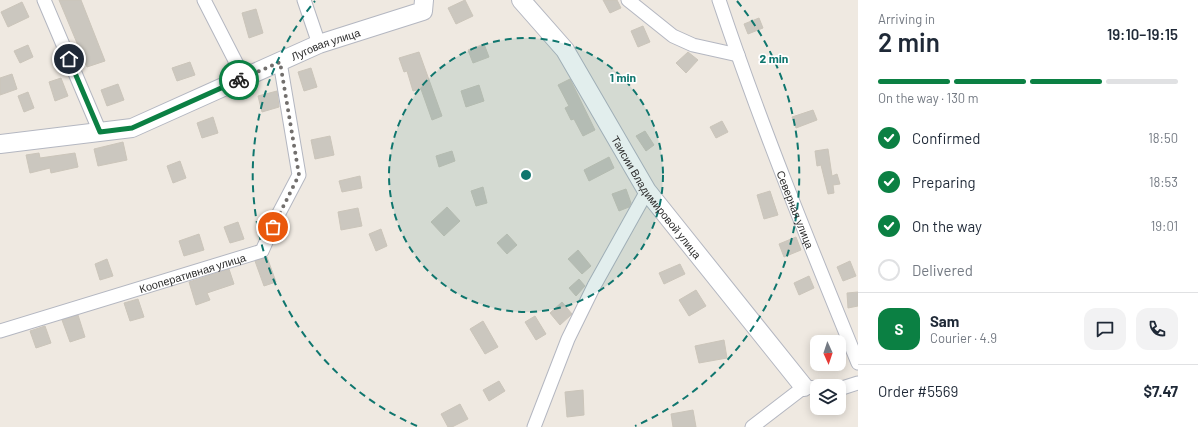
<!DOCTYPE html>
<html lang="en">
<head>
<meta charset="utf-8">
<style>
  body { margin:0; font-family:Barlow,sans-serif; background:#f2f2f3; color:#1f2937; height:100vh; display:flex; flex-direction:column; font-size:15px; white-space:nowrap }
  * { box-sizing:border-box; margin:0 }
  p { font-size:13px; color:#747a83 }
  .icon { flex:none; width:22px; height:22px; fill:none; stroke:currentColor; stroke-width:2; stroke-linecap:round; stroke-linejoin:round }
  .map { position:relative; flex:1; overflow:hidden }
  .panel { display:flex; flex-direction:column; background:#fff; width:340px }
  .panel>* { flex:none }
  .needle { width:26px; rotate:177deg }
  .controls { position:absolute; left:810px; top:335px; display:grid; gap:8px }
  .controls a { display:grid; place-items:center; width:36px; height:36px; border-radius:8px; background:#fff; box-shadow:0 2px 10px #0003; font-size:20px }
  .pin { position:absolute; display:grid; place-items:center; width:34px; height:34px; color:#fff; margin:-17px; border:2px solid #fff; border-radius:50%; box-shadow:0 1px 4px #0007 }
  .courier { position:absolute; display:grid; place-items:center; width:40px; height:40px; margin:-20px; border:3px solid #0b8043; border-radius:50%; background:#fff; color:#222; box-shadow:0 1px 5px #0007 }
  .headline em { font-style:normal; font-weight:600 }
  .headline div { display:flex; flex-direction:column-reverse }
  .headline { display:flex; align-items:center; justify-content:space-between; height:68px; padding:0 20px }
  h1 { font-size:26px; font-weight:600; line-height:30px }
  .bar { display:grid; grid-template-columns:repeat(4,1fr); gap:6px 4px; align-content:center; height:48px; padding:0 20px }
  .bar i { height:5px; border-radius:3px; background:#e0e1e3 }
  .bar .current { background:#0b8043 }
  .bar p { grid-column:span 4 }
  .line { display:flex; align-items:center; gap:10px; padding:0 20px; border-top:1px solid #e0e1e3 }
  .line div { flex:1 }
  .round { display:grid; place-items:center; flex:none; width:42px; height:42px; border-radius:12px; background:#f2f2f3 }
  ol { padding:0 20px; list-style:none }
  li { display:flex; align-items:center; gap:12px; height:44px }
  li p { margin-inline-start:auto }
  li .icon { padding:4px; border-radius:50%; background:#0b8043; color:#fff; stroke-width:4 }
  li:last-child { color:#747a83 }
  li i { width:22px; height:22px; border:2px solid #e0e1e3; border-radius:50% }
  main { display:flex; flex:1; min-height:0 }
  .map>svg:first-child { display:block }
  .building { fill:#cbc7bf; stroke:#cbc5ba }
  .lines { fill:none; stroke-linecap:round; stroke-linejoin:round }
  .street-casing { stroke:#b4b7c1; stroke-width:15 }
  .secondary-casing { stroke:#b4b7c1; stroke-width:20 }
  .street { stroke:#fff; stroke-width:13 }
  .secondary { stroke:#fff; stroke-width:18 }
  .done { stroke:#726f6d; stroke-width:4; stroke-dasharray:0 7.2 }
  .route { stroke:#0b8043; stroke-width:5 }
  .ring { fill:none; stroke:#0f766e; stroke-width:2; stroke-dasharray:7 5 }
  .labels { text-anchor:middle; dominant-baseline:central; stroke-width:3.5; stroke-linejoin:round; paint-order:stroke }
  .street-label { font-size:11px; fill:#2e2e2e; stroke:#fff }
  .centre { fill:#0f766e; stroke:#fff; stroke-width:2 }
  .ring-label { font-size:12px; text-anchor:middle; font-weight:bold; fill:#0f766e; stroke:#fff; stroke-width:3.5; stroke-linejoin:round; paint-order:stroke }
</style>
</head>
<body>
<main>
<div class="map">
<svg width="858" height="427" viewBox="0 0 858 427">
  <rect width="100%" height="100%" fill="#efe9e1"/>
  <g class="building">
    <polygon points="59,0 81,0 105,61 87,67"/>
    <polygon points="465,0 473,16 456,24 448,8"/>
    <polygon points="603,0 617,0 621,8 610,13"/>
    <polygon points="22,2 29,17 8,27 1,12"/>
    <polygon points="256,9 263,33 249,38 242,13"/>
    <polygon points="759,18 763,28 748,34 744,24"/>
    <polygon points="643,26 650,42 638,47 631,31"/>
    <polygon points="484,44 489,57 473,63 468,50"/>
    <polygon points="28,45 33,57 20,63 14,51"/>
    <polygon points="419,52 442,116 432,120 421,89 413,91 407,71 404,72 399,58"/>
    <polygon points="688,52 698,60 686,73 676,63"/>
    <polygon points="190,62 195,75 177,81 172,68"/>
    <polygon points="311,68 317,87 304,91 298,72"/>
    <polygon points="12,74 17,89 0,95 0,78"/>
    <polygon points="61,78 68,96 55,101 49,82"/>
    <polygon points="570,79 595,130 583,136 574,119 571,120 565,108 569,106 558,85"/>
    <polygon points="118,84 124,100 107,106 101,90"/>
    <polygon points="479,85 484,101 466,107 461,91"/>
    <polygon points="277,91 279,107 262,112 258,96"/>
    <polygon points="28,92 34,108 24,112 18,96"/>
    <polygon points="813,110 817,120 796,128 792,117"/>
    <polygon points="213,117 218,133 202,138 197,123"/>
    <polygon points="722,121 728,132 716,138 710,127"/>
    <polygon points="645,131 654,145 646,151 636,136"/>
    <polygon points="330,136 334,155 315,159 311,140"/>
    <polygon points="123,142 127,160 98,166 94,149"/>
    <polygon points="828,149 832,176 837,174 840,184 833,185 834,193 828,194 821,165 817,166 815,151"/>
    <polygon points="452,151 455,161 439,167 436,156"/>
    <polygon points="39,153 40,158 75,153 78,167 51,173 50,168 30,173 26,155"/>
    <polygon points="609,157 614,168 589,181 584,170"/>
    <polygon points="180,161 186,178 173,183 167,166"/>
    <polygon points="360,176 362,188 342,192 339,181"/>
    <polygon points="483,187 487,203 476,206 471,191"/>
    <polygon points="626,189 631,203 629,207 619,211 612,194"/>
    <polygon points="770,191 778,215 764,219 757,195"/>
    <polygon points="447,207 460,221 444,236 431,222"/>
    <polygon points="358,208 362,226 341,230 338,212"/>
    <polygon points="238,222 244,239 230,243 224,227"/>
    <polygon points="381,229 387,246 376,251 369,234"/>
    <polygon points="199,234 204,250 184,256 179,241"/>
    <polygon points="507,234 517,245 507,254 497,243"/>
    <polygon points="796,237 801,250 784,257 779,244"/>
    <polygon points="578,250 591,266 582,274 568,259"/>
    <polygon points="267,257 276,282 264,286 255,261"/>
    <polygon points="107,259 113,276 100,280 95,264"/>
    <polygon points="850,261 856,276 843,281 837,267"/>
    <polygon points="680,264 685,274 664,284 659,273"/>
    <polygon points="229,269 234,284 207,293 210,300 196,305 189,282"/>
    <polygon points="809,276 814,288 799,295 794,283"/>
    <polygon points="579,279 585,286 576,296 569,288"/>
    <polygon points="696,290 706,306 689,316 679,300"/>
    <polygon points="858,292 858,306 848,308 847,293"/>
    <polygon points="138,299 144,317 130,321 124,303"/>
    <polygon points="562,302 572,314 560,325 550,313"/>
    <polygon points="78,315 85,337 70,342 62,320"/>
    <polygon points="535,316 546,334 536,340 525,322"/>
    <polygon points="483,321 498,347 485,354 470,329"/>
    <polygon points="45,326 51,343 36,348 30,331"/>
    <polygon points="724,340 727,358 699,363 695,346"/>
    <polygon points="499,381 505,391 489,401 483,390"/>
    <polygon points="583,390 584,415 567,417 565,392"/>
    <polygon points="460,404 468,419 452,427 448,427 441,414"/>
    <polygon points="693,410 696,427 673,427 671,414"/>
  </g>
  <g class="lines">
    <defs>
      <g id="street">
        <polyline points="44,0 100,132"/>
        <polyline points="204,0 244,78"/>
        <polyline points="304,0 319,44"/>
        <polyline points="628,0 673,36 693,45 738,55"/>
        <path id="s1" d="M719,0C760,123 809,243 858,363"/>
        <path id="s2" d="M0,331L262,251L278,215L299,175L280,62"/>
        <polyline points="839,389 858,383"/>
        <polyline points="534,427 568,339 594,286 647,191"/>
        <polyline points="752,427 804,387 817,388"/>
      </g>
      <g id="secondary">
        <path id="s3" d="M521,0L565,50L647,191L804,387"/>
        <path id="s4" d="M0,144L132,128L319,44L423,11L424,0"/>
      </g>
    </defs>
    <use href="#street" class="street-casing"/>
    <use href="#secondary" class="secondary-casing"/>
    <use href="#street" class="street"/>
    <use href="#secondary" class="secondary"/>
  </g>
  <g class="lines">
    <polyline class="done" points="239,80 280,62 299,175 273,227"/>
    <polyline class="route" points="69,59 100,132 132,128 239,80"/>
  </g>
  <circle cx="526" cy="175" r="137" fill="#0f766e" fill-opacity=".12"/>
  <g class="ring">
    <circle cx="526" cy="175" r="137"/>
    <path d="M417 426A274 274 0 0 1 315 1M737 1A274 274 0 0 1 635 426"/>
  </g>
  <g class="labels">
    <g class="street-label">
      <text stroke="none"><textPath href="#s4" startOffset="344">Луговая улица</textPath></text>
      <text stroke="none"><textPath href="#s3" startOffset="240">Таисии Владимировой улица</textPath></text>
      <text stroke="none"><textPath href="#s1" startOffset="223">Северная улица</textPath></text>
      <text stroke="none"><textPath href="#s2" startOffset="201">Кооперативная улица</textPath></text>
    </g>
  </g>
  <circle cx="526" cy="175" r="6" class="centre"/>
  <g class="ring-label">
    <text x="774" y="63">2 min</text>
    <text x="623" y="82">1 min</text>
  </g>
</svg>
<div class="controls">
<a><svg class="needle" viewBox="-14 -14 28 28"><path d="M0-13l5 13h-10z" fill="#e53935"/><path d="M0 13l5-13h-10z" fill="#747a83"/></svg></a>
<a><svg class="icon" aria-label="layers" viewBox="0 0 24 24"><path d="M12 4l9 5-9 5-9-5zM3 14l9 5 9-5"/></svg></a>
</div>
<div class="pin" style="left:273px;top:227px;background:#ea580c"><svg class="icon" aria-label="bag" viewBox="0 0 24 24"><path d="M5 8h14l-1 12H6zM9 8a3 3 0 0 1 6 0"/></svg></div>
<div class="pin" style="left:69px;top:59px;background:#1f2937"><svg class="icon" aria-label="home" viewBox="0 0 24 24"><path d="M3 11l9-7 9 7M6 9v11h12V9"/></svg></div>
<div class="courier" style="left:239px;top:80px"><svg class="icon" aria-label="bike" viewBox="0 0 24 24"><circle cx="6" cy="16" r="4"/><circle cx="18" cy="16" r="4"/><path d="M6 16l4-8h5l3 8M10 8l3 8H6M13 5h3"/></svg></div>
</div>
<section class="panel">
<div class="headline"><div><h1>2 min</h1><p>Arriving in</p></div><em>19:10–19:15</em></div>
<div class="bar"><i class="current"></i><i class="current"></i><i class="current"></i><i></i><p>On the way · 130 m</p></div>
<ol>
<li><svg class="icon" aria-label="check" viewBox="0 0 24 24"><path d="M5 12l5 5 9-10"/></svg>Confirmed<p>18:50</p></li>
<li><svg class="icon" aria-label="check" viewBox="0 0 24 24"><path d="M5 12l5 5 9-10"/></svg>Preparing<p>18:53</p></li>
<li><svg class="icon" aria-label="check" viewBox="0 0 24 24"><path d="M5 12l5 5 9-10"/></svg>On the way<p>19:01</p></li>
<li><i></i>Delivered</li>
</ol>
<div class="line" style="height:72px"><b class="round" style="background:#0b8043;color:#fff">S</b><div><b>Sam</b><p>Courier · 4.9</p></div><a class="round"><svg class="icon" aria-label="chat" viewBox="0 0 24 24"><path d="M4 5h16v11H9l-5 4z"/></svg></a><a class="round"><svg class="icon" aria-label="phone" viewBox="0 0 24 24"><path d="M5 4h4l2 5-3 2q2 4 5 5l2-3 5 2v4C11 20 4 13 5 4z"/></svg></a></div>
<div class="line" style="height:52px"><div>Order #5569</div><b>$7.47</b></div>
</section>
</main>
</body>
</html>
